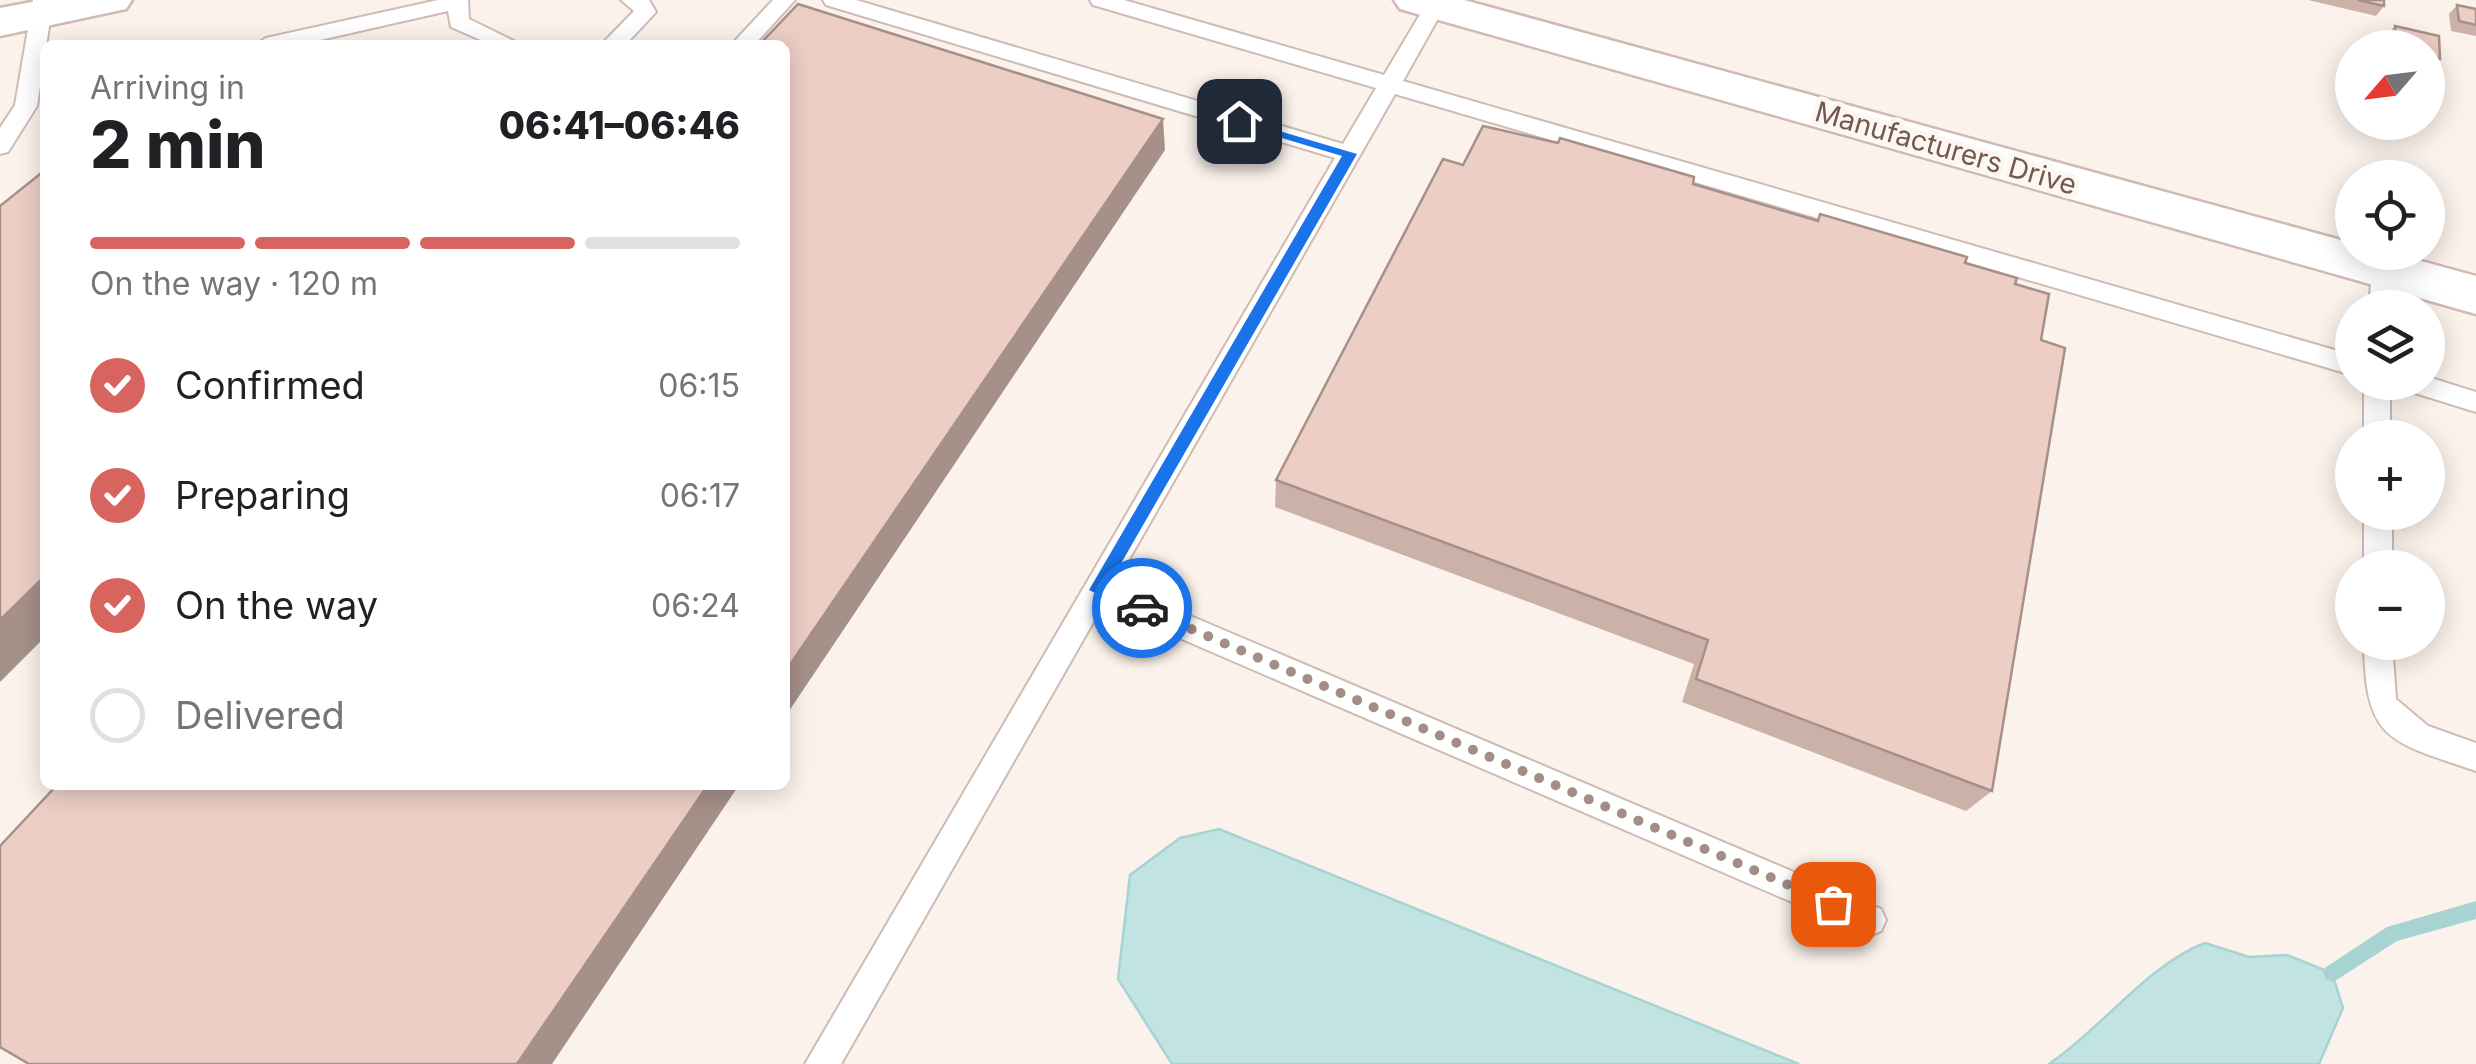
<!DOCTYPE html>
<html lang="en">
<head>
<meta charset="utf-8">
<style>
  body { margin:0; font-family:Inter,sans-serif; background:#f6f6f6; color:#202124; height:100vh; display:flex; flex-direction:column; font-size:38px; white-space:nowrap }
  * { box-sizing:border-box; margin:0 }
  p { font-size:32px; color:#757577 }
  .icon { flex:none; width:55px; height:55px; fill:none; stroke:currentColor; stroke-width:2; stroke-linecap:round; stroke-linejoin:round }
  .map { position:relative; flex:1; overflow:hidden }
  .side { position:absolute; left:40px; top:40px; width:750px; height:750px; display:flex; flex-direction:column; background:#fff; border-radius:15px; box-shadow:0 5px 25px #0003 }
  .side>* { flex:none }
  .needle { width:65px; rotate:242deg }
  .controls { position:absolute; left:2335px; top:30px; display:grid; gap:20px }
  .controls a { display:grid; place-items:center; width:110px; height:110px; border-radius:50%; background:#fff; box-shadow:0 5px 25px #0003; font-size:50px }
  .pin { position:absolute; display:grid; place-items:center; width:85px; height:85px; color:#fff; margin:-42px; border-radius:20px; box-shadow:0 5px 15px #0006 }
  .courier { position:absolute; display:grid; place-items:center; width:100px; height:100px; margin:-50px; border:8px solid #1a73e8; border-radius:50%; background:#fff; color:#222; box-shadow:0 2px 12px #0007 }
  .summary em { font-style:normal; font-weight:800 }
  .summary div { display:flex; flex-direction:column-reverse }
  .summary { display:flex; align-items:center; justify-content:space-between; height:170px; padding:0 50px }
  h1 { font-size:65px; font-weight:800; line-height:75px }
  .bar { display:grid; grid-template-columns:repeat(4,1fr); gap:15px 10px; align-content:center; height:120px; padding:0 50px }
  .bar i { height:12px; border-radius:8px; background:#e0e0e0 }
  .bar .on { background:#d7645e }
  .bar p { grid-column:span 4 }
  ol { padding:0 50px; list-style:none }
  li { display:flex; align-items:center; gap:30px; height:110px }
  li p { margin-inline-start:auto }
  li .icon { padding:10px; border-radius:50%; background:#d7645e; color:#fff; stroke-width:4 }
  li:last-child { color:#757577 }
  li i { width:55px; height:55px; border:5px solid #e0e0e0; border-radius:50% }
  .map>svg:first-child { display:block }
  .water { fill:#c1e3e2; stroke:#a8d3d3; stroke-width:2.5 }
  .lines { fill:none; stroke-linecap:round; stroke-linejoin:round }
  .stream { fill:#a8d3d3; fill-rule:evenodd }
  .lane-casing { stroke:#cebbb4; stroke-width:4 }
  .secondary-casing { stroke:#d0bab2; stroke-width:5 }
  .lane { fill:#fff; fill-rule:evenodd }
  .secondary { fill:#fff; fill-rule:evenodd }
  .wall { fill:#ccb1a9 }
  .shaded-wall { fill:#a6908a }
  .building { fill:#edcec5; stroke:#a6908a; stroke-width:2.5 }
  .route { fill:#1a73e8 }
  .done { stroke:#a38d86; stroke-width:10; stroke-dasharray:0 18 }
  .labels { text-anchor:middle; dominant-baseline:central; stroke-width:10; stroke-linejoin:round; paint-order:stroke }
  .street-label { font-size:28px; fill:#735750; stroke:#fdf7f1 }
</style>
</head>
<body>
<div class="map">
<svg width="2476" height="1064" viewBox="0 0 2476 1064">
  <rect width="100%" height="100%" fill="#fbf2eb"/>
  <g class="water">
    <polygon points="1219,829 1799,1064 1172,1064 1118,979 1130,875 1180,838"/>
    <path d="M2205,943L2249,957L2287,955L2332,973L2343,1008L2319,1064H2049C2101,1029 2150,963 2205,943Z"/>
  </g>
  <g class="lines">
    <polygon class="stream" points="2476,901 2476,919 2397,941 2338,979 2332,982 2326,979 2323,973 2326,967 2387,927"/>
    <defs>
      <g id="lane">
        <polygon points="33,0 53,0 37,106 8,152 0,154 0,128 15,105"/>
        <polygon points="438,0 468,0 469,19 522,45 492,45 451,27 448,11 298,45 255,45 266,38"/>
        <polygon points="621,0 649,0 656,12 625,45 601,45 634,11"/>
        <polygon points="773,0 795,0 754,45 731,45"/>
        <polygon points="823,0 856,0 1343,144 1376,88 1093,5 1090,0 1124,0 1384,75 1428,1 1438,0 1445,6 1403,81 2352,355 2352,375 1395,94 1115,584 1881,909 1886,920 1881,931 1870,936 1859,931 1103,605 841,1064 805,1064 1335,158 826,5"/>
        <polygon points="2384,261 2396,270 2393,308 2369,308 2372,270"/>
        <polygon points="2428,377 2476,392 2476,412 2402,389 2398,382 2428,382"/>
        <rect x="2364" y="382" width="26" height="56"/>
        <rect x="2364" y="512" width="28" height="56"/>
        <path d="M2364,642H2392L2396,699L2428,726L2476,743V771C2389,741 2365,742 2364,642Z"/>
      </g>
      <g id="secondary">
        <polygon points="42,0 132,0 126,9 0,36 0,8"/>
        <polygon points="1394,0 1464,0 2352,243 2352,252 2388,252 2476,276 2476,314 1400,9"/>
      </g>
    </defs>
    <use href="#lane" class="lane-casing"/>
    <use href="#secondary" class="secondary-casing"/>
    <use href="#lane" class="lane"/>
    <use href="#secondary" class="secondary"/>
  </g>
  <g class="wall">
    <polygon points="2308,0 2384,0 2384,6 2376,16"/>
    <polygon points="2457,5 2476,9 2476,36 2451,31 2449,14"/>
    <polygon points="2395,26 2439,36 2440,59 2432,69 2428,68 2428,48 2387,48 2386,35"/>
    <polygon points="1463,165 1817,221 1820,214 1965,263 2015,284 2041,340 1992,791 1966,811 1682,702 1694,664 1275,507 1276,480"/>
  </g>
  <g class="shaded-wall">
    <polygon points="1163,119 1165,150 785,717 785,672"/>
    <polygon points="45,576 45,637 0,682 0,620"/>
    <polygon points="708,785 739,785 552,1064 517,1064"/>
  </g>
  <g class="building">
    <polygon points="2358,0 2384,0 2384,6"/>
    <polygon points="798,4 1163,119 785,672 785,45 759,45"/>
    <polygon points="2457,5 2476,9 2476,25 2459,21"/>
    <polygon points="2395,26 2439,36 2440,59 2428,56 2428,48 2396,48"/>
    <polygon points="1483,126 1558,143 1560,138 1694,177 1693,184 1818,221 1820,214 1967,257 1965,263 2017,278 2015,284 2049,294 2041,340 2065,348 1992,791 1696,679 1708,640 1276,480 1443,159 1463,165"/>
    <polygon points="45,170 45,576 0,620 0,206"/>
    <polygon points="57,785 708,785 517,1064 29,1064 0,1047 0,846"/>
  </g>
  <polygon class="route" points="1235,118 1357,154 1108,586 1148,603 1148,614 1142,616 1089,590 1342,156 1235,124"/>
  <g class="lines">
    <polyline class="done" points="1142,608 1833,904"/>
  </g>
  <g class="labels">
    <g class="street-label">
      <text transform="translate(1946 148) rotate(16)">Manufacturers Drive</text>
    </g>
  </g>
</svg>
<div class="controls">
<a><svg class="needle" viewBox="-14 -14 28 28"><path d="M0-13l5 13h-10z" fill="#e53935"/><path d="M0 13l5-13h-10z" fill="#757577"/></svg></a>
<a><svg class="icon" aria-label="locate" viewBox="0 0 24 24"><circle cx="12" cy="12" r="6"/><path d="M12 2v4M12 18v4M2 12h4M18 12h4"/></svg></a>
<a><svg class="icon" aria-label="layers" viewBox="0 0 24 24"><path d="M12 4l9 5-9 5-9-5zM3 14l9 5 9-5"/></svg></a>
<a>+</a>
<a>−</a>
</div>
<div class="pin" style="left:1833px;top:904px;background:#ea580c"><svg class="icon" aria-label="bag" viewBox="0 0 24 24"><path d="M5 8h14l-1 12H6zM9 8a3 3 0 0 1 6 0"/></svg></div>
<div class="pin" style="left:1239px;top:121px;background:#1f2937"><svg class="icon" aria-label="home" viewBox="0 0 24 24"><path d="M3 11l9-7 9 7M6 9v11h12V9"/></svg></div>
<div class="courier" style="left:1142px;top:608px"><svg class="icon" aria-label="car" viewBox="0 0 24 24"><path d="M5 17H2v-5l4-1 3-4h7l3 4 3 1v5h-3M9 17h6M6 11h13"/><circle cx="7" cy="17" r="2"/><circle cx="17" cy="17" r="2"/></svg></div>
<section class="side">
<div class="summary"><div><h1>2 min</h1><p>Arriving in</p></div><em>06:41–06:46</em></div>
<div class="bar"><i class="on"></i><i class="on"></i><i class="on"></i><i></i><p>On the way · 120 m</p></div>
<ol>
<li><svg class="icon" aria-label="check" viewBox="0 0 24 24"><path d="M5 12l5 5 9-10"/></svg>Confirmed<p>06:15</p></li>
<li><svg class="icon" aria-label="check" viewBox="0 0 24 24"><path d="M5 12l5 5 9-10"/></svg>Preparing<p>06:17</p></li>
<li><svg class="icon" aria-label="check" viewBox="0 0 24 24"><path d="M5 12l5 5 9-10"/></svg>On the way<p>06:24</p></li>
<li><i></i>Delivered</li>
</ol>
</section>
</div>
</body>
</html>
